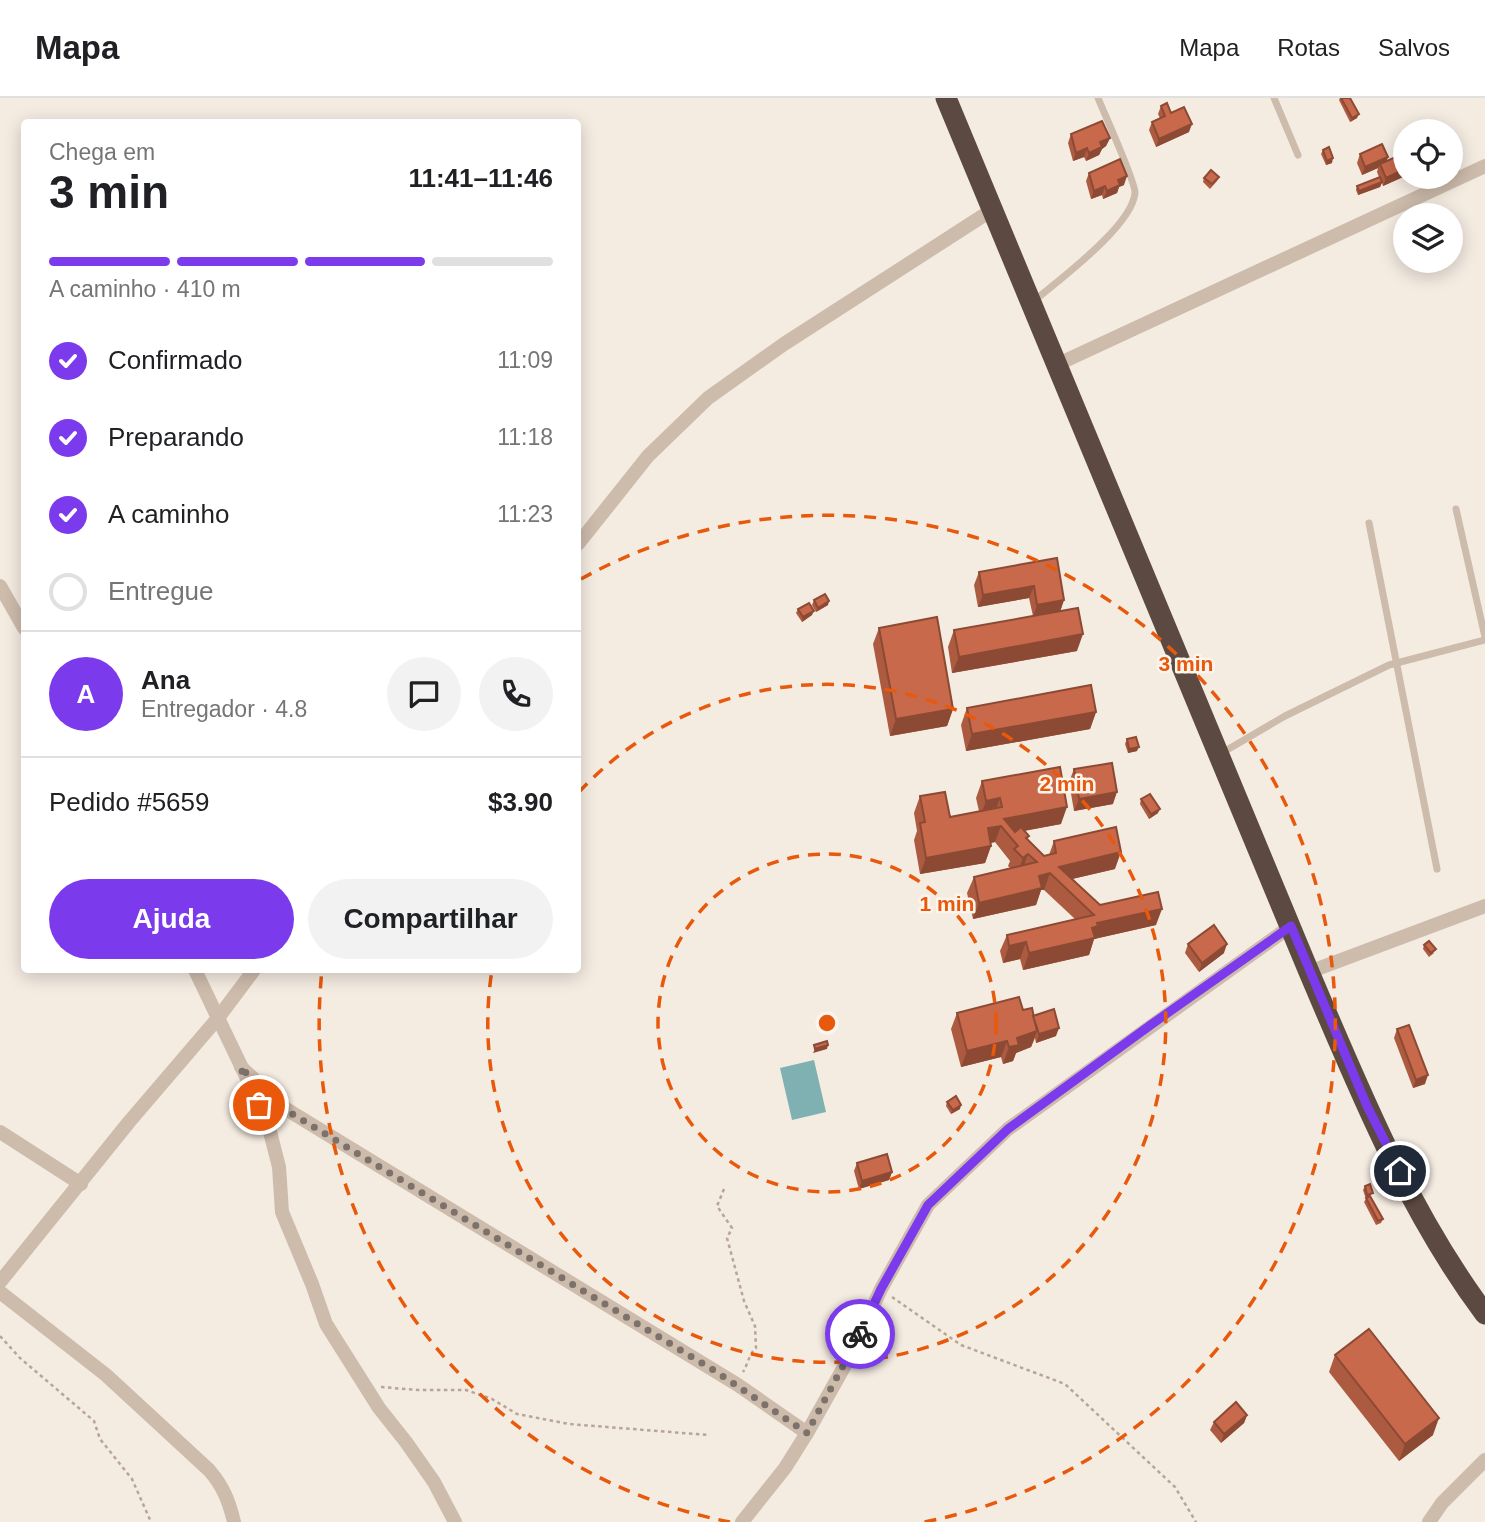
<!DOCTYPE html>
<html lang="pt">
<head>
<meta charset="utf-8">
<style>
  body { margin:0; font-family:Helvetica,sans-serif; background:#f2f2f2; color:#202124; height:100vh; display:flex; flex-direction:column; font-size:26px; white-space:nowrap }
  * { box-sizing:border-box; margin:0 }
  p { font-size:23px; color:#757577 }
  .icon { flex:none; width:38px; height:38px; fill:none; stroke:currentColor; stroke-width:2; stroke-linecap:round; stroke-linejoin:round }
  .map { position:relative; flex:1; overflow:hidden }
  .panel { position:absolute; left:21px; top:21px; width:560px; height:854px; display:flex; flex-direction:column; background:#fff; border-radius:7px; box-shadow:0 4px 18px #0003 }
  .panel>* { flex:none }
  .fabs { position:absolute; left:1393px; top:21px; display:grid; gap:14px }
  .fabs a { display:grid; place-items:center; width:70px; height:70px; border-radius:50%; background:#fff; box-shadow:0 4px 18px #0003; font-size:35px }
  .pin { position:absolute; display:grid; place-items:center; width:60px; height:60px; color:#fff; margin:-30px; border:4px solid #fff; border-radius:50%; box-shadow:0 2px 7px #0007 }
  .courier { position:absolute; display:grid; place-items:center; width:70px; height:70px; margin:-35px; border:5px solid #7c3aed; border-radius:50%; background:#fff; color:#222; box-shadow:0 2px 9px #0007 }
  .overview em { font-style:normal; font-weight:800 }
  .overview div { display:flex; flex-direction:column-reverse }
  .overview { display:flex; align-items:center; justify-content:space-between; height:119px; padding:0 28px }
  h1 { font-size:46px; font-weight:800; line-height:52px }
  .bar { display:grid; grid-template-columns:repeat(4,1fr); gap:10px 7px; align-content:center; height:84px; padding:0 28px }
  .bar i { height:9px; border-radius:5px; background:#e0e0e0 }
  .bar .selected { background:#7c3aed }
  .bar p { grid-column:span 4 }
  .line { display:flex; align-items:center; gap:18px; padding:0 28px; border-top:2px solid #e0e0e0 }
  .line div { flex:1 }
  .round { display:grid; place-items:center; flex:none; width:74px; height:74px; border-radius:37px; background:#f2f2f2 }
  ol { padding:0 28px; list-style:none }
  li { display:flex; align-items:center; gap:21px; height:77px }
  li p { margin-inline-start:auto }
  li .icon { padding:7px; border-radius:50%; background:#7c3aed; color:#fff; stroke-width:4 }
  li:last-child { color:#757577 }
  li i { width:38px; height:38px; border:4px solid #e0e0e0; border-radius:50% }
  .button { display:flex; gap:14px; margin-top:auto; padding:14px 28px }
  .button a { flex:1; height:80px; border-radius:42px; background:#7c3aed; color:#fff; font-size:28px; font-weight:800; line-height:80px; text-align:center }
  .button a+a { background:#f2f2f2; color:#202124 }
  header { display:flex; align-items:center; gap:42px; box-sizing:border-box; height:98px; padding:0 35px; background:#fff; border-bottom:2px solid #e0e0e0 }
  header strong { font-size:33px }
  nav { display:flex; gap:38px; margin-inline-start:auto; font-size:24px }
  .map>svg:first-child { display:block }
  .water { fill:#7fb0b2 }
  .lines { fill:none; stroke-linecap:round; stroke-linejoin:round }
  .path { stroke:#b9a596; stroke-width:2.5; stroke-dasharray:3.5 3.5; stroke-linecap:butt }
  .lane { stroke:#cdbbac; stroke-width:7 }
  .street { stroke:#cdbbac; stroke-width:14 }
  .highway { stroke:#5c4a42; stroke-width:21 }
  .wall { fill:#ac5a40 }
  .shaded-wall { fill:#8c4a34 }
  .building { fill:#c8694b; stroke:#8c4a34; stroke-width:2 }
  .done { stroke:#7c716b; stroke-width:7; stroke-dasharray:0 12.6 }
  .route { stroke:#7c3aed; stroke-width:9 }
  .ring { fill:none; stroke:#e8590c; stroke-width:3.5; stroke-dasharray:12 9 }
  .centre { fill:#e8590c; stroke:#fbf5ee; stroke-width:3.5 }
  .ring-label { font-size:21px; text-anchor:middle; font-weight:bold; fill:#e8590c; stroke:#fbf5ee; stroke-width:5; stroke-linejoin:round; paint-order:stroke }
</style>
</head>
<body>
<header>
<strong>Mapa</strong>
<nav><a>Mapa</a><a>Rotas</a><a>Salvos</a></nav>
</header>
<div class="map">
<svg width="1485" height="1424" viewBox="0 0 1485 1424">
  <rect width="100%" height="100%" fill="#f4ebe1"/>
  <polygon class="water" points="814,962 826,1014 792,1022 780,970"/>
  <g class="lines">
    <g class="path">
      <path d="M724,1091L717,1108L732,1130L727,1140L744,1203L755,1228L756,1250C749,1256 748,1266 743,1274"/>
      <polyline points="892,1199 961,1247 1065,1286 1175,1389 1196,1424"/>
      <polyline points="0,1238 20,1260 94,1323 100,1341 132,1381 151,1424"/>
      <polyline points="381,1289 418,1292 466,1292 492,1301 517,1316 569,1326 708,1337"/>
    </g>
    <g class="lane">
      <polyline points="1274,0 1298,57"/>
      <path d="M1034,203C1060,181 1132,128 1135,95C1136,85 1104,15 1098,0"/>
      <polyline points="1456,411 1485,539"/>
      <polyline points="1369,425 1437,771"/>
      <polyline points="1220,656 1285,618 1389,567 1485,542"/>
    </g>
    <g class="street">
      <polyline points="1056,267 1485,68"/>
      <polyline points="578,446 648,358 708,300 784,246 992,112"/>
      <polyline points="0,488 24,530"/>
      <polyline points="195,872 267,1022 279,1069 282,1114 312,1186 326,1226 379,1310 406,1344 434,1384 455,1424"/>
      <polyline points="1309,874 1485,808"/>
      <polyline points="241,969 286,1011 738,1287 807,1335"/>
      <polyline points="0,1034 81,1086"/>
      <polyline points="0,1184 129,1024 218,920 254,872"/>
      <path d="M0,1194L106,1277L209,1372C223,1388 229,1403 234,1424"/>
      <polyline points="742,1424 785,1370 807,1335 849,1260 881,1191 928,1107 1008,1031 1291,828"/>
      <polyline points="1429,1424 1442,1405 1485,1362"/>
    </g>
    <path class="highway" d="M946,0L1309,874C1359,991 1408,1113 1485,1216"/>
  </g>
  <g class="wall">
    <polygon points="1340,0 1350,0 1357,20 1350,24 1339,2"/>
    <polygon points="1161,8 1171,15 1189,34 1156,49 1149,32 1152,24 1160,20 1158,16"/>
    <polygon points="1071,36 1110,40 1106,48 1102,51 1099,57 1086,63 1084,59 1073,63 1068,45"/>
    <polygon points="1323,52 1332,65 1326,67 1321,56"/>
    <polygon points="1360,56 1388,59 1386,63 1403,79 1383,88 1382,85 1380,89 1358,97 1356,92 1357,88 1379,79 1377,74 1378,70 1362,77 1357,65"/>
    <polygon points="1089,75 1124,87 1119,89 1117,95 1103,101 1102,97 1091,101 1086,83"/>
    <polygon points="1219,79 1217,83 1210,91 1203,84 1204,80"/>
    <polygon points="1057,460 1064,502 1060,513 1077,553 952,575 948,549 954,532 1033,518 1029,500 978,509 974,487 979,474"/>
    <polygon points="814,502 828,507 816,514 812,507"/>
    <polygon points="798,511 812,517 802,524 796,515"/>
    <polygon points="879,530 953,611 947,628 890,638 873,546"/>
    <polygon points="967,610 1096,614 1090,631 966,653 961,627"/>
    <polygon points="1127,641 1137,653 1128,655 1125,646"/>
    <polygon points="1074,671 1113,706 1074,713 1069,684"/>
    <polygon points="982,683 1061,726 1024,733 1029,738 1027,742 1044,758 1049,757 1054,743 1115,771 1072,781 1100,807 1156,827 1094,841 1089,857 1023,872 1020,861 1003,865 1000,853 1007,837 1075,821 1044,792 1041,792 1036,807 973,821 967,795 974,779 1010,770 1008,768 1010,763 995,744 990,745 991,748 985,765 920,776 914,742 917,733 914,715 920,698 950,719 979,713 976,700"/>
    <polygon points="1141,701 1158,715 1149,721 1140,706"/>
    <polygon points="1188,846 1224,855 1199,874 1185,855"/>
    <polygon points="1424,847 1434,855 1429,859 1423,851"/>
    <polygon points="1023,912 1034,918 1056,938 1036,945 1035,940 1031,949 1016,955 1013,963 1003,966 1001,959 961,969 951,931 957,915"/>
    <polygon points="1397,931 1425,986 1413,990 1394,940"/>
    <polygon points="947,1004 960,1011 951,1016 946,1008"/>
    <polygon points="857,1065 892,1074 889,1082 859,1091 854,1073"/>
    <polygon points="1365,1088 1383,1121 1381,1125 1376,1127 1364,1104 1366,1101 1363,1092"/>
    <polygon points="1335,1257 1433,1337 1399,1363 1329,1274"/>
    <polygon points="1247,1317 1244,1325 1221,1345 1210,1332 1214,1324"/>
  </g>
  <g class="shaded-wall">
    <polygon points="1359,16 1357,20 1350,24 1352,20"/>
    <polygon points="1192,26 1189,34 1156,49 1159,41"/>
    <polygon points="1110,40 1106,48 1102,51 1099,57 1086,63 1089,55 1100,44"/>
    <polygon points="1087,50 1084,59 1073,63 1076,55"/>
    <polygon points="1388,59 1385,67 1380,66 1378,70 1362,77 1365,69"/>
    <polygon points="1333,60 1332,65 1326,67 1327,63"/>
    <polygon points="1405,71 1403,79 1383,88 1386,80"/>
    <polygon points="1127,78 1124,87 1119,89 1117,95 1103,101 1107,93 1118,82"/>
    <polygon points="1382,84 1380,89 1358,97 1359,93"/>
    <polygon points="1105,88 1102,97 1091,101 1094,93"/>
    <polygon points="1034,488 1029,500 978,509 983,497"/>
    <polygon points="1064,502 1060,514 1033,519 1037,507"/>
    <polygon points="829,503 828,507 816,514 818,510"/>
    <polygon points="814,513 812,517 802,524 803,519"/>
    <polygon points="1083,536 1077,553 952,575 959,559"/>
    <polygon points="953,611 947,628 890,638 896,621"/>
    <polygon points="1096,614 1090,631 966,653 972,636"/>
    <polygon points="1139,649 1137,653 1128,655 1129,651"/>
    <polygon points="1117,694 1113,706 1074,713 1079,701"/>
    <polygon points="1000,700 994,717 980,719 986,703"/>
    <polygon points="1067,709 1061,726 1007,736 1004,721"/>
    <polygon points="1160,711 1158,715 1149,721 1151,716"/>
    <polygon points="1001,728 995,744 982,747 988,730"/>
    <polygon points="991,748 985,765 920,776 926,760"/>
    <polygon points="1121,754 1115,771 1059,784 1059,769"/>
    <polygon points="1028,756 1022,773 1017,777 1023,760"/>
    <polygon points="1050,775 1044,792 1041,792 1036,807 973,821 979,805 1039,778"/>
    <polygon points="1162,811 1156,827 1094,841 1089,857 1023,872 1029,855 1092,830 1097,825"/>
    <polygon points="1026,844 1020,861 1003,865 1009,848"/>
    <polygon points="1227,846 1224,855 1199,874 1202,865"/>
    <polygon points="1059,930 1056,938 1036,945 1039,936"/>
    <polygon points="1037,933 1031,949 1016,955 1013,963 1003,966 1009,949 1017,940"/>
    <polygon points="1007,943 1001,959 961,969 967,953"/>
    <polygon points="828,947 827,951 813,955 815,951"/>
    <polygon points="1428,977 1425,986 1413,990 1416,982"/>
    <polygon points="961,1007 960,1011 951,1016 953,1012"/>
    <polygon points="892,1074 889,1082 859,1091 862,1083"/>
    <polygon points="1247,1317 1244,1325 1221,1345 1224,1336"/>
    <polygon points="1439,1320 1433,1337 1399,1363 1405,1346"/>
  </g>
  <g class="building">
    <polygon points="1341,0 1350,0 1359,16 1352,20"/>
    <polygon points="1167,5 1171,15 1184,9 1192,26 1159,41 1152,24 1165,18 1161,8"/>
    <polygon points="1102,23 1110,40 1100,44 1102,49 1089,55 1087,50 1076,55 1071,36"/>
    <polygon points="1382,46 1388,59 1365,69 1360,56"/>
    <polygon points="1329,49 1333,60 1327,63 1323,52"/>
    <polygon points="1400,57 1405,68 1405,71 1386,80 1380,66"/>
    <polygon points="1120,61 1127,78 1118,82 1120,87 1107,93 1105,88 1094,93 1089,75"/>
    <polygon points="1211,72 1219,79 1212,86 1204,80"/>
    <polygon points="1380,79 1382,84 1359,93 1357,88"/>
    <polygon points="1057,460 1064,502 1037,507 1034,488 983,497 979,474"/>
    <polygon points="825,496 829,503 818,510 814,502"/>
    <polygon points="809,505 814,513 803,519 798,511"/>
    <polygon points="1078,510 1083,536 959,559 954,532"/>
    <polygon points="937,519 953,611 896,621 879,530"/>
    <polygon points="1091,587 1096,614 972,636 967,610"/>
    <polygon points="1136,639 1139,649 1129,651 1127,641"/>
    <polygon points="1112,665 1117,694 1079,701 1074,671"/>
    <polygon points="1060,669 1067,709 1004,721 1015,734 1021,729 1029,738 1026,740 1044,758 1056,755 1054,743 1116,729 1121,754 1059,769 1100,807 1158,794 1162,811 1097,825 1098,828 1092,830 1095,840 1029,855 1026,844 1009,848 1007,837 1094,817 1050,775 1039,778 1042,790 979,805 974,779 1037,764 1028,756 1023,760 1014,751 1018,748 1001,728 988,730 991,748 926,760 920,725 925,724 920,698 945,694 950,719 1002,709 1000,700 986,703 982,683"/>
    <polygon points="1150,696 1160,711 1151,716 1141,701"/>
    <polygon points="1214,827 1227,846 1202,865 1188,846"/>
    <polygon points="1429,843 1436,851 1431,855 1424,847"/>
    <polygon points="1019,899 1023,912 1032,910 1037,933 1017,940 1019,947 1009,949 1007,943 967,953 957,915"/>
    <polygon points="1054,911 1059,930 1039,936 1033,918"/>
    <polygon points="1409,927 1428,977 1416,982 1397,931"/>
    <polygon points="827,943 828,947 815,951 814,947"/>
    <polygon points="956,998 961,1007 953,1012 947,1004"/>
    <polygon points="887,1056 892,1074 862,1083 857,1065"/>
    <polygon points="1370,1086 1373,1095 1367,1097 1365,1088"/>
    <polygon points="1370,1098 1383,1121 1378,1123 1366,1100"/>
    <polygon points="1369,1231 1439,1320 1405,1346 1335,1257"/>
    <polygon points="1236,1304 1247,1317 1224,1336 1214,1324"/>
  </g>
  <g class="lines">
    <polyline class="done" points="259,1007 240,969 286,1012 715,1273 807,1335 860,1236"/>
    <polyline class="route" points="860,1236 881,1191 928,1107 1008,1031 1152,926 1291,828 1367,1008 1400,1073"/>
  </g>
  <g class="ring">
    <circle cx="827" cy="925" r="169"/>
    <path d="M579 694A339 339 0 1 1 492 872"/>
    <path d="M730 1424A508 508 0 0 1 322 872M581 481A508 508 0 1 1 924 1424"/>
  </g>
  <circle cx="827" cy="925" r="10" class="centre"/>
  <g class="ring-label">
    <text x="1186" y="573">3 min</text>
    <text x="1067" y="693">2 min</text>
    <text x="947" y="813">1 min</text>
  </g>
</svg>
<div class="fabs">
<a><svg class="icon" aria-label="locate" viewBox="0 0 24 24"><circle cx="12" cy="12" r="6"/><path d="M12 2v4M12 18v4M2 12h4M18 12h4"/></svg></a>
<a><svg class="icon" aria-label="layers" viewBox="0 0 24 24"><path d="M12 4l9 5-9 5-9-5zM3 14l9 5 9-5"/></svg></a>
</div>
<div class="pin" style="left:259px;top:1007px;background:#ea580c"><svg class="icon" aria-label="bag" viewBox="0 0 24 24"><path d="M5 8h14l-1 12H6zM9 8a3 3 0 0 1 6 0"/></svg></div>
<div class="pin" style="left:1400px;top:1073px;background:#1f2937"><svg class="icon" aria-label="home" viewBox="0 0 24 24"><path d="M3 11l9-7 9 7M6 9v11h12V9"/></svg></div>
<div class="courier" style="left:860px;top:1236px"><svg class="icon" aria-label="bike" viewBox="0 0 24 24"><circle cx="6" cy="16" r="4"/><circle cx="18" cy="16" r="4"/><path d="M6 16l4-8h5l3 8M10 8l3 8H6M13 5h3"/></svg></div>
<section class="panel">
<div class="overview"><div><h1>3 min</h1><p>Chega em</p></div><em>11:41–11:46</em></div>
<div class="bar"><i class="selected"></i><i class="selected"></i><i class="selected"></i><i></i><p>A caminho · 410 m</p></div>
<ol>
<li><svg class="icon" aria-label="check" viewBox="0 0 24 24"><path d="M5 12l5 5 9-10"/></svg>Confirmado<p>11:09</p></li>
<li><svg class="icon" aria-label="check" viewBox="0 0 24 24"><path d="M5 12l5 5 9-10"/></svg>Preparando<p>11:18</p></li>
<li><svg class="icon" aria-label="check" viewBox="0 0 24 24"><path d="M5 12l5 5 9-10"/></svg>A caminho<p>11:23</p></li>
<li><i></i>Entregue</li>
</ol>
<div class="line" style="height:126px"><b class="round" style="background:#7c3aed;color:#fff">A</b><div><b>Ana</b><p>Entregador · 4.8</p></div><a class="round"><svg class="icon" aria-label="chat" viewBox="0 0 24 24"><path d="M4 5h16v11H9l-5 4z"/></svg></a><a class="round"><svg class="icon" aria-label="phone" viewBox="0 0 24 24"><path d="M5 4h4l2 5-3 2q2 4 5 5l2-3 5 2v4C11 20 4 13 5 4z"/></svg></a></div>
<div class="line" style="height:91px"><div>Pedido #5659</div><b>$3.90</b></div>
<div class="button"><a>Ajuda</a><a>Compartilhar</a></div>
</section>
</div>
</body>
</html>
